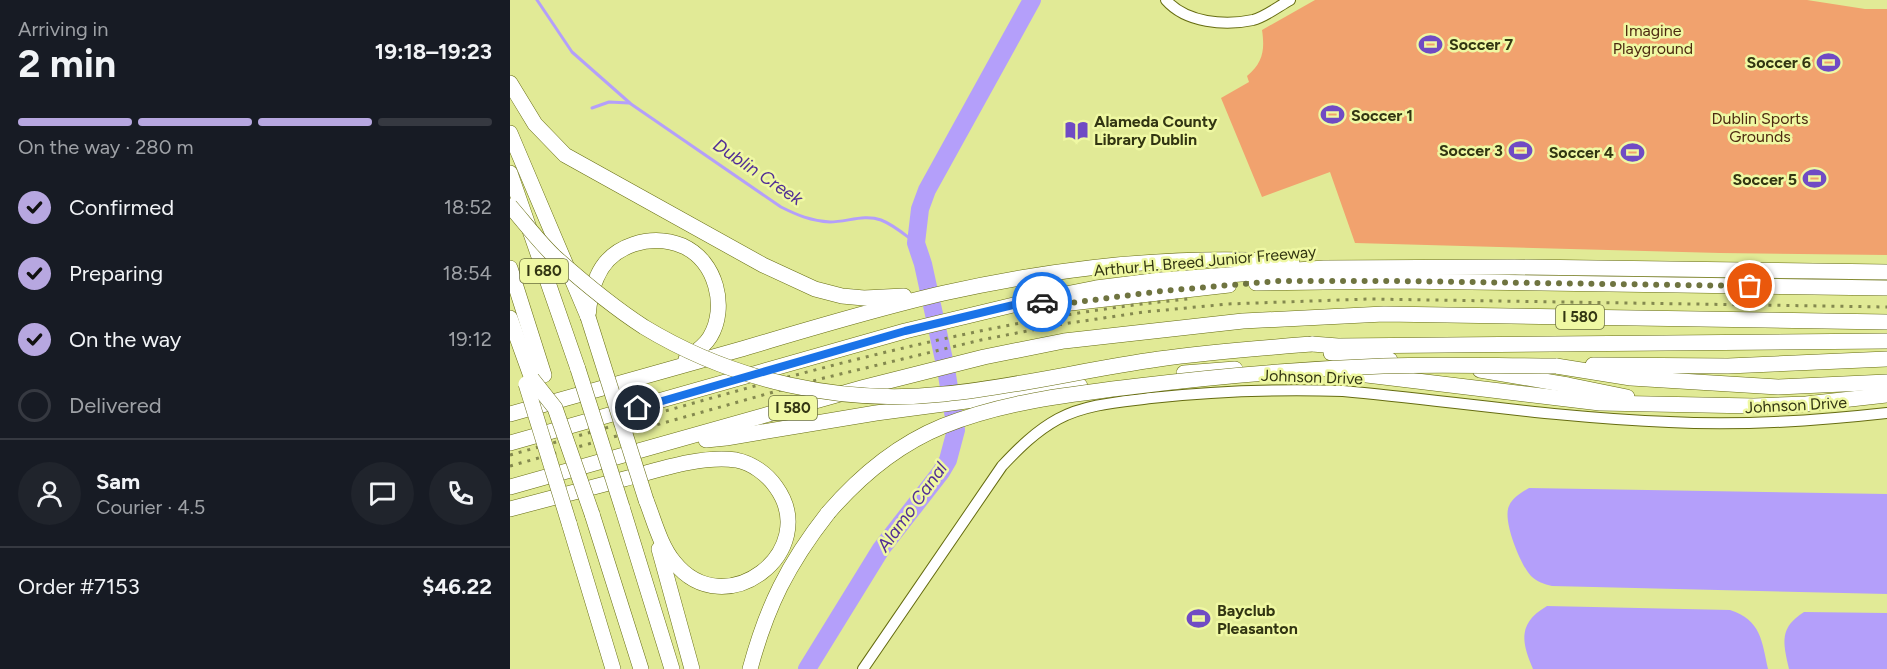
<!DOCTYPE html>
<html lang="en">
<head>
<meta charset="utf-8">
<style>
  body { margin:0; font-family:Figtree,sans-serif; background:#20242c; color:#f1f3f6; height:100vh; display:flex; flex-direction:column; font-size:22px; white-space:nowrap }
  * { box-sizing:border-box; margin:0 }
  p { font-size:20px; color:#9ea1a6 }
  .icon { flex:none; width:33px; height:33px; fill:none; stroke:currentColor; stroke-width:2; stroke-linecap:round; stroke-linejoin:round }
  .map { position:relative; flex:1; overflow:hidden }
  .drawer { display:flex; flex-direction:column; background:#171b24; width:510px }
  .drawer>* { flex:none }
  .pin { position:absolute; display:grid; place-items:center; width:51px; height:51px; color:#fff; margin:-26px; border:3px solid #fff; border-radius:50%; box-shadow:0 2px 6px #0007 }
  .courier { position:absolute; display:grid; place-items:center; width:60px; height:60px; margin:-30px; border:4px solid #1a73e8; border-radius:50%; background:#fff; color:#222; box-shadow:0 2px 8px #0007 }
  .headline em { font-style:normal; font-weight:700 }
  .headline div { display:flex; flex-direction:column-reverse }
  .headline { display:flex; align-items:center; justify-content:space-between; height:102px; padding:0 18px }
  h1 { font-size:39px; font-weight:700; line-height:45px }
  .bar { display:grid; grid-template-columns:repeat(4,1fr); gap:9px 6px; align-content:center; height:72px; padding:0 18px }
  .bar i { height:8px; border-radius:4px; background:#363941 }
  .bar .on { background:#b7a7e0 }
  .bar p { grid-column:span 4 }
  .line { display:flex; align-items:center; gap:15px; padding:0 18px; border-top:2px solid #363941 }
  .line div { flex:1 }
  .round { display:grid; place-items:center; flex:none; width:63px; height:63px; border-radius:32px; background:#20242c }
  ol { padding:0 18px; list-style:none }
  li { display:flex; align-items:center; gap:18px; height:66px }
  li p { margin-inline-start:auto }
  li .icon { padding:6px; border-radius:50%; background:#b7a7e0; color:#111; stroke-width:4 }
  li:last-child { color:#9ea1a6 }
  li i { width:33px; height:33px; border:3px solid #363941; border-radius:50% }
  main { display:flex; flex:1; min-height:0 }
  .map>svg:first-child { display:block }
  .green { fill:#f1a26e }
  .water { fill:#b49ffa }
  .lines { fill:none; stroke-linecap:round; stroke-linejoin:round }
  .stream { stroke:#b49ffa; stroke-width:3 }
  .river { stroke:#b49ffa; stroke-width:18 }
  .minor-casing { stroke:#666c11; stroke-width:12 }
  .highway-casing { stroke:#666c11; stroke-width:16 }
  .minor { stroke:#fff; stroke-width:10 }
  .highway { stroke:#fff; stroke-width:15 }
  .rail { stroke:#84894f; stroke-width:3; stroke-dasharray:3 6; stroke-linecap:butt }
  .highway-bridge-casing { stroke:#666c11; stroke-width:16; stroke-linecap:butt }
  .highway-bridge { stroke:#fff; stroke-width:15 }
  .done { stroke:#6f7440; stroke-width:6; stroke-dasharray:0 10.8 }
  .route { stroke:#1a73e8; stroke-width:8 }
  .labels { text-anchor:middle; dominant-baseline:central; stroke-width:5; stroke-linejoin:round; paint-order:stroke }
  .shield { fill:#eff8a3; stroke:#6b703e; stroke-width:1.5 }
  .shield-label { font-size:15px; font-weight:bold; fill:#323512 }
  .park-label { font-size:16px; fill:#4d2a11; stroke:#eff8a3 }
  .poi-label { font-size:16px; font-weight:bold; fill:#323512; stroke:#eff8a3; text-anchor:start }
  .street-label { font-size:16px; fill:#323512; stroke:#eff8a3 }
  .water-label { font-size:18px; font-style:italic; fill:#512e96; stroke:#eff8a3 }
</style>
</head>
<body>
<main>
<section class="drawer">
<div class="headline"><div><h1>2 min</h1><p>Arriving in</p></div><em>19:18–19:23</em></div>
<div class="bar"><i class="on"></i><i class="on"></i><i class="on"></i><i></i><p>On the way · 280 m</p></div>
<ol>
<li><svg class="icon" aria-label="check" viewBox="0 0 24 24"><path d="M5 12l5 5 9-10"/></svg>Confirmed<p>18:52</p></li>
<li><svg class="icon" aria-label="check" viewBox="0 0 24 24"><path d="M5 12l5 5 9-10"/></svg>Preparing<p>18:54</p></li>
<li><svg class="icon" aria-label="check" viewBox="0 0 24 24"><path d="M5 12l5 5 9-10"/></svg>On the way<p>19:12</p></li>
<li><i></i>Delivered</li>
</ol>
<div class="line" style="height:108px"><a class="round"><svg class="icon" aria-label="person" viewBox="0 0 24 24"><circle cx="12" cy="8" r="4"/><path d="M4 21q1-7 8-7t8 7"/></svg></a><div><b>Sam</b><p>Courier · 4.5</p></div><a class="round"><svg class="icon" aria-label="chat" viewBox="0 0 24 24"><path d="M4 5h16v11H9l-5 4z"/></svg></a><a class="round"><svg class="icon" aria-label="phone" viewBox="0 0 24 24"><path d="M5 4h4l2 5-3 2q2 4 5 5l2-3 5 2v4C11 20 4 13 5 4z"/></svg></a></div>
<div class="line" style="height:78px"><div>Order #7153</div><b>$46.22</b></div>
</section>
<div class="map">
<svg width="1377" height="669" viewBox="0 0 1377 669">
  <rect width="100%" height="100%" fill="#e1ea96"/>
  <path class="green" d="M805,0H1297L1355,9H1377V255L1210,253L845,243L820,172L752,197L711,98L739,82L737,76C753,63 755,50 752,30Z"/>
  <g class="water">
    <path d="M1019,488L1377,494V594L1042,586C1034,584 1027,582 1021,576C1011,566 992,520 999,506C1003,497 1011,493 1019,488Z"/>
    <path d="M1037,606L1220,610C1251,620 1252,641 1258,669H1023C1011,641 1008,623 1037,606Z"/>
    <path d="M1294,612L1377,613V669H1279C1273,642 1269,628 1294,612Z"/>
  </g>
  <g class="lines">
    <g class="stream">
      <path d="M27,0L62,52L121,104L271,207C287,215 301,221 320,222C337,222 354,214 371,220C384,225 395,235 406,243"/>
      <polyline points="82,108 99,102 119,103"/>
    </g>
    <polyline class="river" points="297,669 371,549 431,472 438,460 446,430 436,369 413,264 406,243 410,209 417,190 522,0"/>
    <defs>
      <g id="minor">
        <path d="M656,0C676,23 715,26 743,20C755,17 769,6 780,0"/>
        <path d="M353,669L492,466C509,448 526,431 548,419C576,404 610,402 641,398C705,391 768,389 833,391C941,401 1050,418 1159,422C1232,426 1305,421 1377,413"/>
      </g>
      <g id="highway">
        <polyline points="0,83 25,124 55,155 253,265 305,289 332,296 354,298 394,296"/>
        <polyline points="0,133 78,317"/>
        <polyline points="0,173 68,369"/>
        <polyline points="0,268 34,375"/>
        <polyline points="746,283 887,281 1377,288"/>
        <polyline points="552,304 719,285"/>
        <path d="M78,317C79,304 81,289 87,277C101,244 142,233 173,246C206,261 218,307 200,337C194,347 184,353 176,359"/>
        <polyline points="0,318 22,379"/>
        <polyline points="802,344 828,346 1377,341"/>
        <polyline points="821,353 846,358 880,360"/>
        <polyline points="1083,365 1218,366 1377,359"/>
        <polyline points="1046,366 1121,378 1268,387 1377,382"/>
        <polyline points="970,370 1058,385 1117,397"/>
        <polyline points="832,372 1090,403 1244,406 1296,404 1377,395"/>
        <polyline points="674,373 725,369"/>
        <path d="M0,414C76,393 152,372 228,350C296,330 364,309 434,293C546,268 666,254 782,262"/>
        <polyline points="196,440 216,438 366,413 570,386"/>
        <polyline points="0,443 395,331 520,301 586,288 650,280 814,268 1005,267 1377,272"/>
        <polyline points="0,487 355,387 474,357 554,341 733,321 874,314 1377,322"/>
        <polyline points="112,507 162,669"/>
        <path d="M0,509C38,499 76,489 114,479C148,470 192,455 226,460C242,463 257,474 266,487C312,551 215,626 164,562C150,545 144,520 136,500"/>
        <polyline points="82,514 131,669"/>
        <polyline points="59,523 103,669"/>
        <polyline points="149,549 182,669"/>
        <path d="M240,669C257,606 278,564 318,513"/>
      </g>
    </defs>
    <use href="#minor" class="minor-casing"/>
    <use href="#highway" class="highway-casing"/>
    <use href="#minor" class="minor"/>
    <use href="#highway" class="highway"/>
    <g class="rail">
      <path d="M0,455C223,393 447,321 678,299"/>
      <polyline points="0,466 310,379 471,340 553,324 634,312 718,304 858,299 1377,307"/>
    </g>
    <defs>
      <g id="highway-bridge">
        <path d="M0,206C15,223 29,242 45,257C73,282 103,307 134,327C223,381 331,405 434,394C506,387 577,369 649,359C699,352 751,348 802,344"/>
        <polyline points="78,317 136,500"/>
        <polyline points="68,369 112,507"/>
        <polyline points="22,379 45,408 82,514"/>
        <polyline points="16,384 59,523"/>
        <path d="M318,513C349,477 389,444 433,426C496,401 562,394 628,386C709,376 791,369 873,366C930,364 988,366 1046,366"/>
      </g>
    </defs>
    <use href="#highway-bridge" class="highway-bridge-casing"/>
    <use href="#highway-bridge" class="highway-bridge"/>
  </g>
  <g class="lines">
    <polyline class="done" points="532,302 552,304 652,291 768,281 886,281 1240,286"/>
    <polyline class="route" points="128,408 395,331 520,301 532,302"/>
  </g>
  <defs>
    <symbol id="stadium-bare" viewBox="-9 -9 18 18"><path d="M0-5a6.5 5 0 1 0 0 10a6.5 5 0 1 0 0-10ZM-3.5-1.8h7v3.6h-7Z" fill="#704bc4" stroke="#eff8a3" stroke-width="2.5" paint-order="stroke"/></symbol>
    <symbol id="library-bare" viewBox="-9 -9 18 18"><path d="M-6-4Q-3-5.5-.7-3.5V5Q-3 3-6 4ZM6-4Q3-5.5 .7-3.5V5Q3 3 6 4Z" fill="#704bc4" stroke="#eff8a3" stroke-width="2.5" paint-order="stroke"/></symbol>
  </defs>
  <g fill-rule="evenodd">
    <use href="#stadium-bare" x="904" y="28" width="33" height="33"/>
    <use href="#stadium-bare" x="1302" y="46" width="33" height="33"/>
    <use href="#stadium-bare" x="806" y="98" width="33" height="33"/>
    <use href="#library-bare" x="550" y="114" width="33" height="33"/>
    <use href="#stadium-bare" x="994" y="134" width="33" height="33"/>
    <use href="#stadium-bare" x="1106" y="136" width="33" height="33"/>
    <use href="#stadium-bare" x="1288" y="162" width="33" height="33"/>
    <use href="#stadium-bare" x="672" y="602" width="33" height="33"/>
  </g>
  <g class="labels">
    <g class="shield">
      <rect x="10" y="259" width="48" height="24" rx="4.5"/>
      <rect x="1046" y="305" width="48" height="24" rx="4.5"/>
      <rect x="259" y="396" width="48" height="24" rx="4.5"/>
    </g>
    <g class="shield-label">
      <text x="34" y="271">I 680</text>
      <text x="1070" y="317">I 580</text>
      <text x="283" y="408">I 580</text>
    </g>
    <g class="park-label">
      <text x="1143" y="30">Imagine<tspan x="1143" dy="18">Playground</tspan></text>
      <text x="1250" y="118">Dublin Sports<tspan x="1250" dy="18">Grounds</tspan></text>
    </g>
    <g class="poi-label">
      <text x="939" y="44">Soccer 7</text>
      <text x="1301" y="62" text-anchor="end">Soccer 6</text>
      <text x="841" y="115">Soccer 1</text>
      <text x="584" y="121">Alameda County<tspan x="584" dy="18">Library Dublin</tspan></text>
      <text x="993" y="150" text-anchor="end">Soccer 3</text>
      <text x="1104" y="152" text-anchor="end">Soccer 4</text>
      <text x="1287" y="179" text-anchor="end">Soccer 5</text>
      <text x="707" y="610">Bayclub<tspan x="707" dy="18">Pleasanton</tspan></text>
    </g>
    <g class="street-label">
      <text transform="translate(695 261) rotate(-5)">Arthur H. Breed Junior Freeway</text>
      <text transform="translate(802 377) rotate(2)">Johnson Drive</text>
      <text transform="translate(1286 405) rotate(-3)">Johnson Drive</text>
    </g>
    <g class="water-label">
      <text transform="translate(248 172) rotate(34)">Dublin Creek</text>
      <text transform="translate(402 507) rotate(-54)">Alamo Canal</text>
    </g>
  </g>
</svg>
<div class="pin" style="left:1240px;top:286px;background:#ea580c"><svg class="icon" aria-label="bag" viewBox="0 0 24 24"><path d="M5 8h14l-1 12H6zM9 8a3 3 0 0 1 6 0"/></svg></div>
<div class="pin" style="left:128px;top:408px;background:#1f2937"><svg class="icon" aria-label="home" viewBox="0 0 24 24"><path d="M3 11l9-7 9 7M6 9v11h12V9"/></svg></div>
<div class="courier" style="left:532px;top:302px"><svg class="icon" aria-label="car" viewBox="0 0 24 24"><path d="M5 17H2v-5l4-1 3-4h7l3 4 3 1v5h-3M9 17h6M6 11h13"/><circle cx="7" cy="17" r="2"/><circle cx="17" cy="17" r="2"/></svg></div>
</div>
</main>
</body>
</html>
